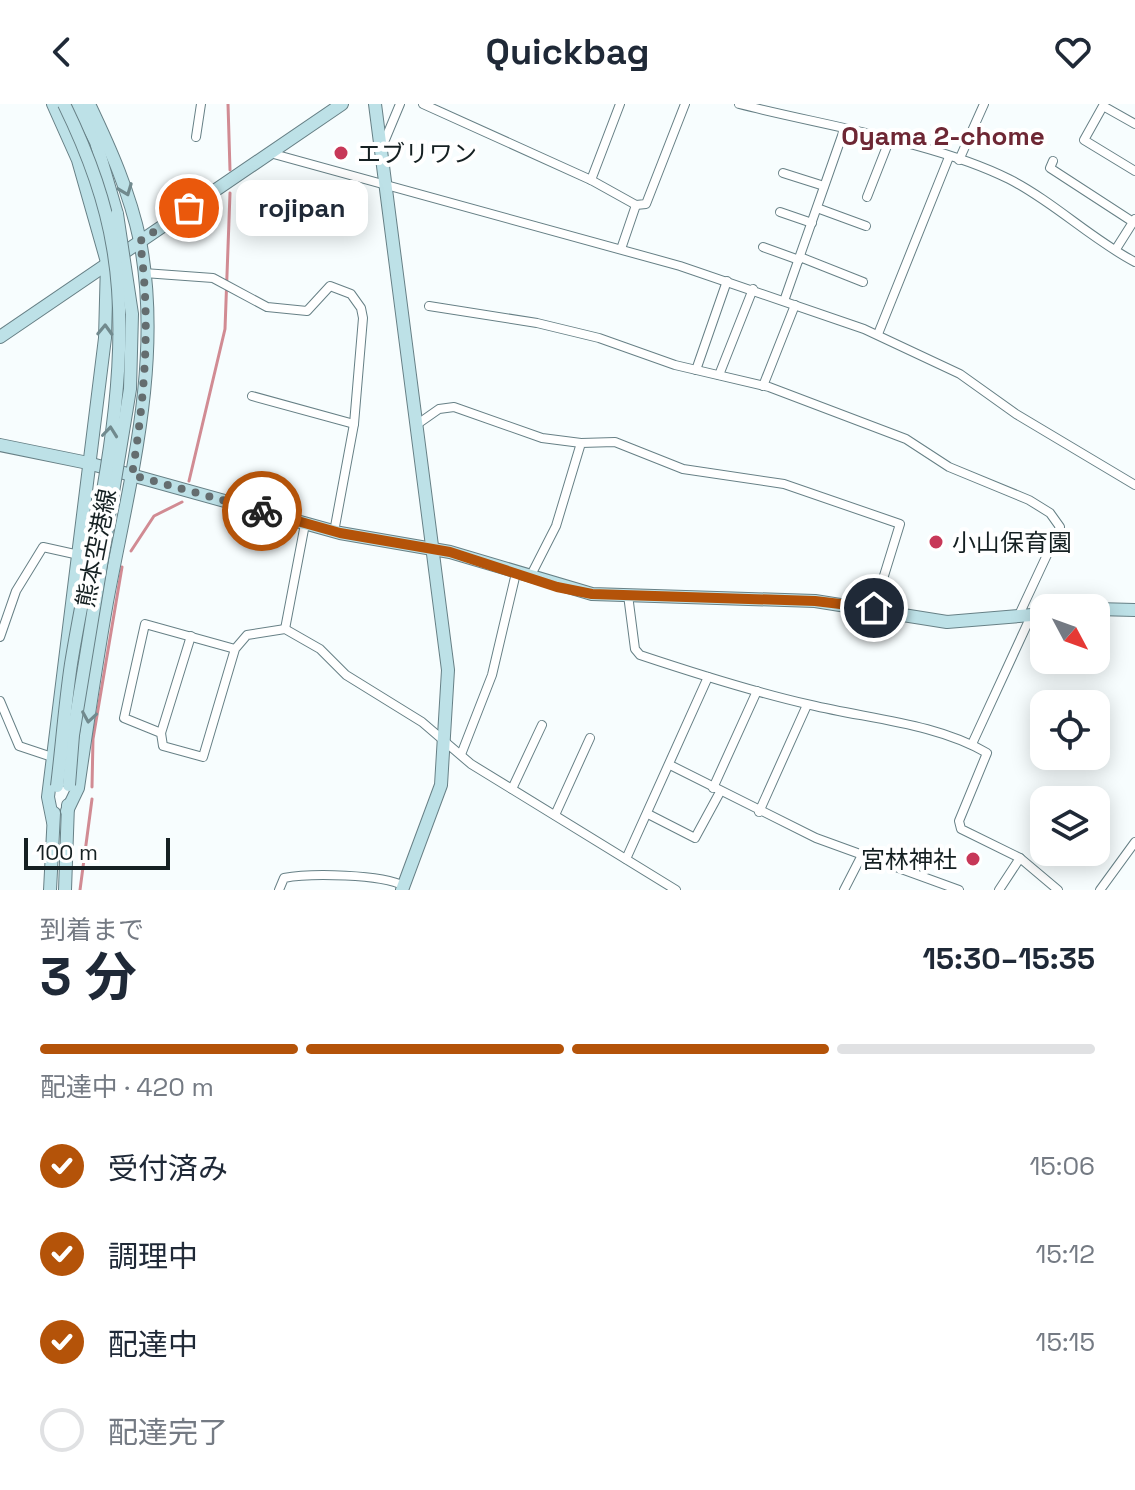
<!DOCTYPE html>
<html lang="ja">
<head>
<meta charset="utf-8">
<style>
  body { margin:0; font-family:"Space Grotesk","Noto Sans JP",sans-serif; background:#f6f6f7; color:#1f2937; height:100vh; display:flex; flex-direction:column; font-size:30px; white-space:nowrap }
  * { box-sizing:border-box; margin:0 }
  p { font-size:26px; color:#747a83 }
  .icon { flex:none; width:44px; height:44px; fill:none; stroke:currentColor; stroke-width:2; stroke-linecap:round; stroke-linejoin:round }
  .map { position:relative; height:786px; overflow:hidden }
  .side { display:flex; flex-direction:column; background:#fff; flex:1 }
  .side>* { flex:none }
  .needle { width:52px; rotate:131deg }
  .buttons { position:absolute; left:1030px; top:490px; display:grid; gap:16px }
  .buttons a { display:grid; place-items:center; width:80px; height:80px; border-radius:16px; background:#fff; box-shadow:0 4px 20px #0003; font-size:40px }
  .scale { position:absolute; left:24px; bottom:20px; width:146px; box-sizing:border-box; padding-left:8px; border:4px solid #152022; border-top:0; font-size:22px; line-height:28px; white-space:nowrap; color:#152022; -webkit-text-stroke:6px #fff; paint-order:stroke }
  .pin { position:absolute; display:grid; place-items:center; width:68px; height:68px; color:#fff; margin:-34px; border:4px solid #fff; border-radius:50%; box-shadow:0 2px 8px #0007 }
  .courier { position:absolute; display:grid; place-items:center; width:80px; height:80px; margin:-40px; border:6px solid #b45309; border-radius:50%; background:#fff; color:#222; box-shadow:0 2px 10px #0007 }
  .bubble { position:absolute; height:56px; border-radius:16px; background:#fff; box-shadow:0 4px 20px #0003; font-size:26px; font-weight:700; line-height:56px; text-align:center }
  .overview em { font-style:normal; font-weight:700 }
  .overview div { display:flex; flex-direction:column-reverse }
  .overview { display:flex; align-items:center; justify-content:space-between; height:136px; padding:0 40px }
  h1 { font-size:52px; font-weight:700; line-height:60px }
  .bar { display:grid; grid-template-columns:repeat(4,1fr); gap:12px 8px; align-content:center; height:96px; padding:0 40px }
  .bar i { height:10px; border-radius:6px; background:#e0e1e3 }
  .bar .selected { background:#b45309 }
  .bar p { grid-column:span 4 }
  ol { padding:0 40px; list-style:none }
  li { display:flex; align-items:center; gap:24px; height:88px }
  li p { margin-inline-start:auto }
  li .icon { padding:8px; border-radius:50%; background:#b45309; color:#fff; stroke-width:4 }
  li:last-child { color:#747a83 }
  li i { width:44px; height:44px; border:4px solid #e0e1e3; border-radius:50% }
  header { display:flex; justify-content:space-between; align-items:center; height:104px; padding:0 40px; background:#fff; font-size:36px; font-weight:700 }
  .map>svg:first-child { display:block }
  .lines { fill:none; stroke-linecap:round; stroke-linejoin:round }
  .stream { stroke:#d18b93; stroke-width:3 }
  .street-casing { stroke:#678086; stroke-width:10 }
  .secondary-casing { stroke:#678086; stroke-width:14 }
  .street { stroke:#fff; stroke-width:8 }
  .secondary { stroke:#bde1e7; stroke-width:12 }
  .secondary-bridge-casing { stroke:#678086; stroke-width:14; stroke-linecap:butt }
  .secondary-bridge { stroke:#bde1e7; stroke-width:12 }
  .oneway { stroke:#718a8e }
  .done { stroke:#646d6f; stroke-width:8; stroke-dasharray:0 14.4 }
  .route { stroke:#b45309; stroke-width:10 }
  .poi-dot { fill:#c73858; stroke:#fff; stroke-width:3 }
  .labels { text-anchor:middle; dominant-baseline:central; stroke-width:8; stroke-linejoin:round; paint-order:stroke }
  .poi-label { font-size:24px; fill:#152022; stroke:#fff; text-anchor:start }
  .street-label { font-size:24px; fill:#152022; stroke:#fff }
  .neighbourhood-label { font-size:26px; font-weight:bold; fill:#6e2734; stroke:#fff }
</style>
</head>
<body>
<header><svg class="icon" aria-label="back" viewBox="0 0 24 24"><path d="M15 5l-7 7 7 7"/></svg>Quickbag<svg class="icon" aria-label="heart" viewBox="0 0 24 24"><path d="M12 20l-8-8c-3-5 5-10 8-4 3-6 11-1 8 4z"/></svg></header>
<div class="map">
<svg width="1135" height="786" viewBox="0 0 1135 786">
  <rect width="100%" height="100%" fill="#f7fdfe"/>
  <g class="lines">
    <g class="stream">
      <polyline points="228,0 230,66"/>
      <polyline points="189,377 225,225 230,89"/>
      <polyline points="131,447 154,412 182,398"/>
      <polyline points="92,683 93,635 122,463"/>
      <polyline points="80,786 92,695"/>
    </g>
    <defs>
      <g id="street">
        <polyline points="423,0 591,76"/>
        <polyline points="620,0 591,76 636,101"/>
        <path d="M739,0C821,21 935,38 1009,75C1054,98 1091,135 1135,158"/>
        <polyline points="1135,20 1103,2 1084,36 1135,67"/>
        <polyline points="196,33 201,0"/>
        <polyline points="382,43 400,0"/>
        <polyline points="270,49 680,162 864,225 960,270 1016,310 1135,381"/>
        <polyline points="959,56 984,0"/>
        <polyline points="1053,57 1050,64 1133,118"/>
        <polyline points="783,69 824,82"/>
        <polyline points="867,93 889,37"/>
        <polyline points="817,104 866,122"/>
        <polyline points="780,108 812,119"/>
        <polyline points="763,143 799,156"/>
        <polyline points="621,145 636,101 646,100 685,0"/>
        <polyline points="1116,145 1135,115"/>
        <polyline points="800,153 863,178"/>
        <polyline points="144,169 213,174 267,203 307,207 330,182 351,190 361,204 363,214 354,320 334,428"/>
        <polyline points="784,197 844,26"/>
        <polyline points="429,202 537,219 599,234 675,261 769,283 906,335 949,363 1029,396 1050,409 1060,423 1018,513"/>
        <polyline points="878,230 949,53"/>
        <polyline points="696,266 727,177"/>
        <polyline points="719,271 753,185"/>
        <polyline points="763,282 795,201"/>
        <polyline points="252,292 354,320"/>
        <polyline points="419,319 439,305 454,303 542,334 581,339"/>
        <polyline points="530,473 556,422 581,339 615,338 683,365 784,380 900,420 874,504"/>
        <path d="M628,491L635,545L640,551C697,570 753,588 811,601C869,615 935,619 987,649L959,717L961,725L1020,754L1058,786"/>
        <polyline points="285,525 305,420"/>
        <polyline points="0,533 16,487 43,443 79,451"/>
        <polyline points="235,545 145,520 124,614 161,629 163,642 203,653 235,545 247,531 285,525 320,545 346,571 422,618 471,660 676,786"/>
        <polyline points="0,597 19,642 52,653"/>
        <polyline points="161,629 191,532"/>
        <polyline points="972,640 1031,512"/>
        <polyline points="462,648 492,571 516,469"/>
        <polyline points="670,661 816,734 959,786"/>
        <polyline points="713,684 757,587"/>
        <polyline points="512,685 542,621"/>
        <polyline points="759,708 807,601"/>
        <polyline points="648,710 695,734 720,688"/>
        <polyline points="555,711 590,634"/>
        <polyline points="626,755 708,573"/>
        <path d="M279,786L284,774C310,769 382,770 404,782"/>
        <polyline points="844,786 862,751"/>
        <polyline points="999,786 1020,754"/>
        <polyline points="1100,786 1135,738"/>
      </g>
      <g id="secondary">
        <polyline points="77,0 96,38 117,110"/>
        <polyline points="375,0 448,566 441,681 402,786"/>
        <polyline points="0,233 342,0"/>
        <polyline points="0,341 88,359 340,429 450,448 592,490 815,497 947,518 1044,510"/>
        <polyline points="1096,505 1135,506"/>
        <path d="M67,707L78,684C87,622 96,560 107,498C129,379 163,258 140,137C130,89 110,44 89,0"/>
        <polyline points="53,718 48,693 105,234 107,158 78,56 53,0"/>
        <polyline points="50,786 54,709"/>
        <polyline points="65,786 68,701"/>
      </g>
    </defs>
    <use href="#street" class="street-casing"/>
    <use href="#secondary" class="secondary-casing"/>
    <use href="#street" class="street"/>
    <use href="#secondary" class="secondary"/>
    <defs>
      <g id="secondary-bridge">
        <polyline points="69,681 73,631 130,285 132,210 117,110"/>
        <path d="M57,682C62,641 65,600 71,560C92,430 136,276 113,144C105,94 86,45 64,0"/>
      </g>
    </defs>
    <use href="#secondary-bridge" class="secondary-bridge-casing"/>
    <use href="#secondary-bridge" class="secondary-bridge"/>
  </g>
  <defs><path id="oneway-chevron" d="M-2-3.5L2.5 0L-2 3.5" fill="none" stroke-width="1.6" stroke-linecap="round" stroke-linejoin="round" transform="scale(2)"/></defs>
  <g class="oneway">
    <use href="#oneway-chevron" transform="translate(126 86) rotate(69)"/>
    <use href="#oneway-chevron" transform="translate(105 226) rotate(-88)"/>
    <use href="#oneway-chevron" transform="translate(110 328) rotate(-84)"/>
    <use href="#oneway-chevron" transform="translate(89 613) rotate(99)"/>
  </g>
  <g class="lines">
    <path class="done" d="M189,104L140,137C151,217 145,292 132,371L262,407"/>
    <polyline class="route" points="262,407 340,429 450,448 557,483 592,490 815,497 874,504"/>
  </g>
  <g class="poi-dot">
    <circle cx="341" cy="49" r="8"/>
    <circle cx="936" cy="438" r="8"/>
    <circle cx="973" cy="755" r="8"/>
  </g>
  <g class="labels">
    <g class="poi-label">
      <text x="357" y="49">エブリワン</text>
      <text x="952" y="438">小山保育園</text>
      <text x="957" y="755" text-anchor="end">宮林神社</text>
    </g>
    <g class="street-label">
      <text transform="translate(96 444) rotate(-79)">熊本空港線</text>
    </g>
    <g class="neighbourhood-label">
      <text x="943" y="32">Oyama 2-chome</text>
    </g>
  </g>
</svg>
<div class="buttons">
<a><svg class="needle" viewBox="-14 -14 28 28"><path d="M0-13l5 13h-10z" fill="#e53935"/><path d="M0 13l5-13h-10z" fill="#747a83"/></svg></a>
<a><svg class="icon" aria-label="locate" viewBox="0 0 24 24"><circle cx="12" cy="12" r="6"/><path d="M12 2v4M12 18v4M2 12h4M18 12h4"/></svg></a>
<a><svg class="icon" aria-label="layers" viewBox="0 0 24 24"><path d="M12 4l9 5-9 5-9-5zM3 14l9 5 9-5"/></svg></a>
</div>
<div class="scale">100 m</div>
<div class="pin" style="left:189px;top:104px;background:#ea580c"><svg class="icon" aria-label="bag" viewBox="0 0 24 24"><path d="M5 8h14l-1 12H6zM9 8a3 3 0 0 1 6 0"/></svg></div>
<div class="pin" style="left:874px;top:504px;background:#1f2937"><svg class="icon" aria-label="home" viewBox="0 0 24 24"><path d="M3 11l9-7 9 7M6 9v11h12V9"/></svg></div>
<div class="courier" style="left:262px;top:407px"><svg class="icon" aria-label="bike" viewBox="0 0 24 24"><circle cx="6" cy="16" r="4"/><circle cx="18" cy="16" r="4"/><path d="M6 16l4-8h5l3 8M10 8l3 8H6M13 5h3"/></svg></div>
<div class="bubble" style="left:236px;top:76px;width:132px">rojipan</div>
</div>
<section class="side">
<div class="overview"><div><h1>3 分</h1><p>到着まで</p></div><em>15:30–15:35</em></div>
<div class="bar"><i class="selected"></i><i class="selected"></i><i class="selected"></i><i></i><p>配達中 · 420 m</p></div>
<ol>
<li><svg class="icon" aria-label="check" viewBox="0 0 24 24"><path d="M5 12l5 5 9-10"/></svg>受付済み<p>15:06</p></li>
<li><svg class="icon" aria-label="check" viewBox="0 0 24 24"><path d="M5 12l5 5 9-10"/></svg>調理中<p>15:12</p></li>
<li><svg class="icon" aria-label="check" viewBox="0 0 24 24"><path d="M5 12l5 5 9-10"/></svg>配達中<p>15:15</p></li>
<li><i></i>配達完了</li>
</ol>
</section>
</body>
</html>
